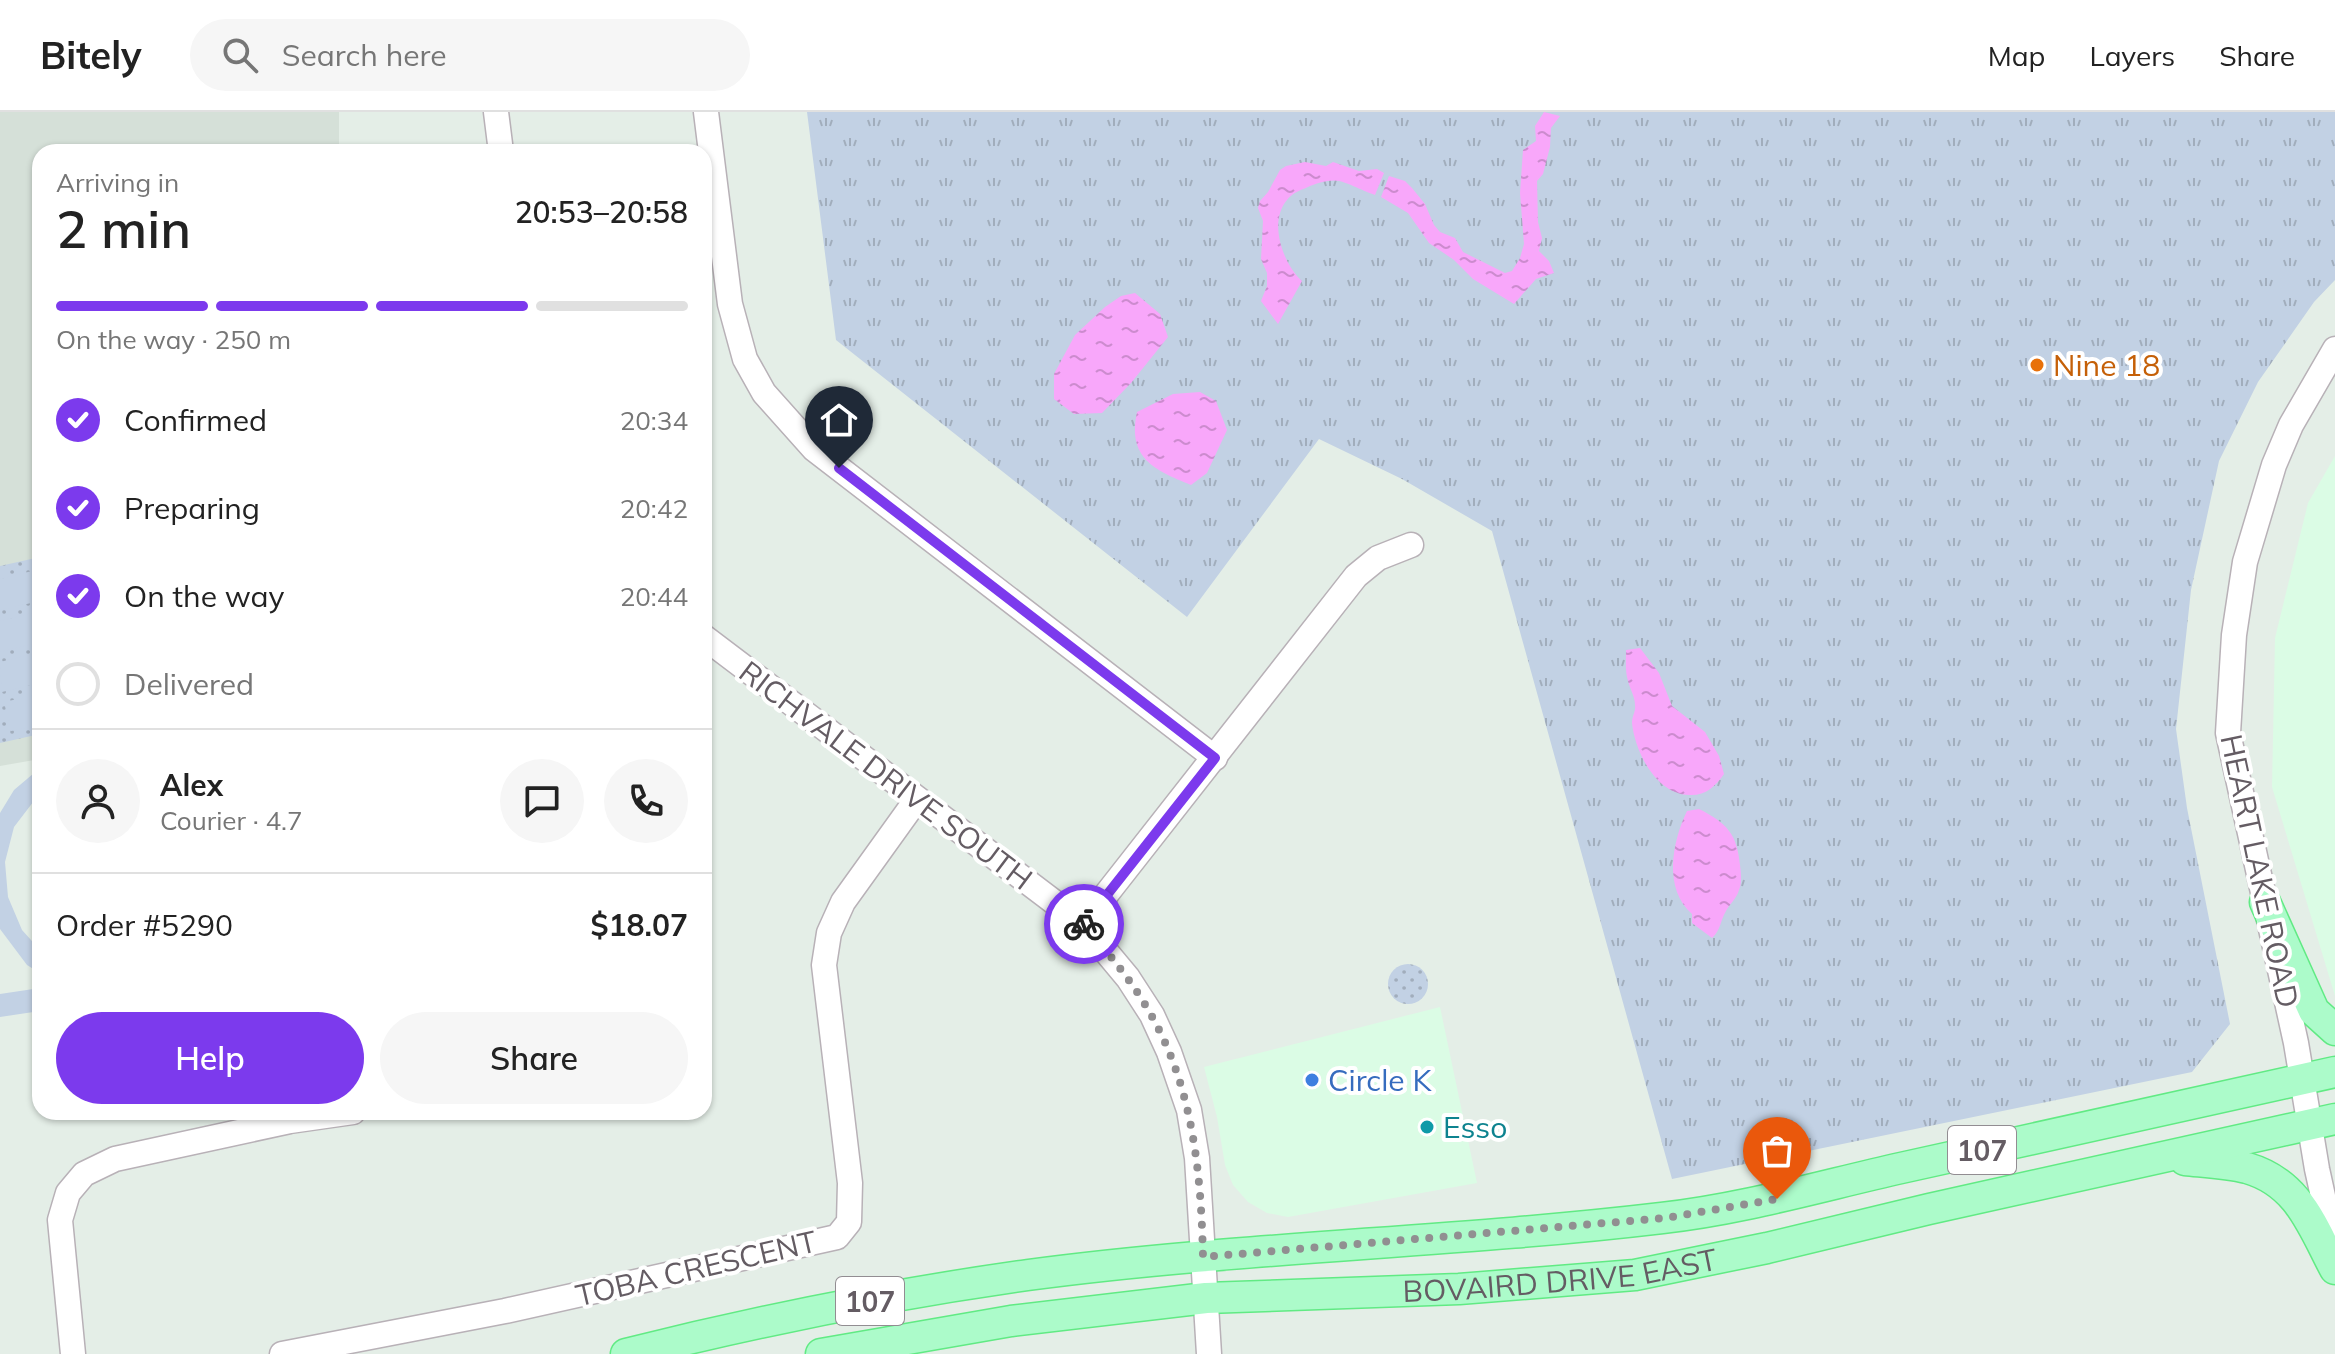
<!DOCTYPE html>
<html lang="en">
<head>
<meta charset="utf-8">
<style>
  body { margin:0; font-family:Mulish,sans-serif; background:#f6f6f6; color:#222; height:100vh; display:flex; flex-direction:column; font-size:30px; white-space:nowrap }
  * { box-sizing:border-box; margin:0 }
  p { font-size:26px; color:#767676 }
  .icon { flex:none; width:44px; height:44px; fill:none; stroke:currentColor; stroke-width:2; stroke-linecap:round; stroke-linejoin:round }
  .map { position:relative; flex:1; overflow:hidden }
  .side { position:absolute; left:32px; top:32px; width:680px; height:976px; display:flex; flex-direction:column; background:#fff; border-radius:24px; box-shadow:0 2px 6px #0004 }
  .side>* { flex:none }
  .pin { position:absolute; display:grid; place-items:center; width:68px; height:68px; color:#fff; margin:-82px -34px; border-radius:50% 50% 50% 0; rotate:-45deg; box-shadow:0 0 8px #0007 }
  .pin .icon { rotate:45deg }
  .courier { position:absolute; display:grid; place-items:center; width:80px; height:80px; margin:-40px; border:6px solid #7c3aed; border-radius:50%; background:#fff; color:#222; box-shadow:0 2px 10px #0007 }
  .headline em { font-style:normal; font-weight:600 }
  .headline div { display:flex; flex-direction:column-reverse }
  .headline { display:flex; align-items:center; justify-content:space-between; height:136px; padding:0 24px }
  h1 { font-size:52px; font-weight:600; line-height:60px }
  .bar { display:grid; grid-template-columns:repeat(4,1fr); gap:12px 8px; align-content:center; height:96px; padding:0 24px }
  .bar i { height:10px; border-radius:6px; background:#e0e0e0 }
  .bar .on { background:#7c3aed }
  .bar p { grid-column:span 4 }
  .line { display:flex; align-items:center; gap:20px; padding:0 24px; border-top:2px solid #e0e0e0 }
  .line div { flex:1 }
  .round { display:grid; place-items:center; flex:none; width:84px; height:84px; border-radius:42px; background:#f6f6f6 }
  ol { padding:0 24px; list-style:none }
  li { display:flex; align-items:center; gap:24px; height:88px }
  li p { margin-inline-start:auto }
  li .icon { padding:8px; border-radius:50%; background:#7c3aed; color:#fff; stroke-width:4 }
  li:last-child { color:#767676 }
  li i { width:44px; height:44px; border:4px solid #e0e0e0; border-radius:50% }
  .button { display:flex; gap:16px; margin-top:auto; padding:16px 24px }
  .button a { flex:1; height:92px; border-radius:48px; background:#7c3aed; color:#fff; font-size:32px; font-weight:600; line-height:92px; text-align:center }
  .button a+a { background:#f6f6f6; color:#222 }
  header { display:flex; align-items:center; gap:48px; box-sizing:border-box; height:112px; padding:0 40px; background:#fff; border-bottom:2px solid #e0e0e0 }
  header strong { font-size:38px }
  nav { display:flex; gap:44px; margin-inline-start:auto; font-size:28px }
  .search { width:560px; height:72px; background:#f6f6f6; display:flex; align-items:center; gap:20px; box-sizing:border-box; padding:0 28px; border-radius:44px; color:#767676; font-size:30px }
  .map>svg:first-child { display:block }
  .commercial { fill:#dbfce5 }
  .education { fill:#d5e0d8 }
  .grass { fill:url(#grass-tufts) }
  .park { fill:url(#park-dots) }
  .garden { fill:#c2d1e4 }
  .water { fill:url(#water-ripples) }
  .lines { fill:none; stroke-linecap:round; stroke-linejoin:round }
  .minor-casing { stroke:#b8b1b7; stroke-width:27 }
  .major-casing { stroke:#61ea84; stroke-width:33 }
  .minor { stroke:#fff; stroke-width:24 }
  .major { stroke:#acfbca; stroke-width:30 }
  .done { stroke:#918f91; stroke-width:8; stroke-dasharray:0 14.4 }
  .route { stroke:#7c3aed; stroke-width:10 }
  .food-dot { fill:#e8710a; stroke:#fff; stroke-width:3 }
  .shop-dot { fill:#3f7fe0; stroke:#fff; stroke-width:3 }
  .culture-dot { fill:#0f9aa8; stroke:#fff; stroke-width:3 }
  .labels { text-anchor:middle; dominant-baseline:central; stroke-width:8; stroke-linejoin:round; paint-order:stroke }
  .shield { fill:#fff; stroke:#928d92; stroke-width:2 }
  .shield-label { font-size:28px; font-weight:bold; fill:#645c63 }
  .food-label { font-size:30px; fill:#c56008; stroke:#fff; text-anchor:start }
  .street-label { font-size:30px; fill:#645c63; stroke:#fff }
  .shop-label { font-size:30px; fill:#366cbe; stroke:#fff; text-anchor:start }
  .culture-label { font-size:30px; fill:#0d838f; stroke:#fff; text-anchor:start }
</style>
</head>
<body>
<header>
<strong>Bitely</strong>
<div class="search"><svg class="icon" aria-label="search" viewBox="0 0 24 24"><circle cx="10" cy="10" r="6"/><path d="M15 15l6 6"/></svg>Search here</div>
<nav><a>Map</a><a>Layers</a><a>Share</a></nav>
</header>
<div class="map">
<svg width="2335" height="1242" viewBox="0 0 2335 1242">
  <defs>
    <pattern id="grass-tufts" width="24" height="20" patternUnits="userSpaceOnUse" patternTransform="scale(2)"><rect width="24" height="20" fill="#c2d1e4"/><path d="M3 7l-1-3M5 7V3M7 7l1-3M15 17l-1-3M17 17v-4M19 17l1-3" fill="none" stroke="#a1adbc"/></pattern>
    <pattern id="park-dots" width="8" height="8" patternUnits="userSpaceOnUse" patternTransform="scale(2)"><rect width="8" height="8" fill="#c2d1e4"/><path d="M2 2h.1M6 6h.1" fill="none" stroke="#a1adbc" stroke-width="1.8" stroke-linecap="round"/></pattern>
    <pattern id="water-ripples" width="26" height="14" patternUnits="userSpaceOnUse" patternTransform="scale(2)"><rect width="26" height="14" fill="#f8a7fa"/><path d="M2 4q2-2 4 0t4 0M15 11q2-2 4 0t4 0" fill="none" stroke="#cc8bce"/></pattern>
  </defs>
  <rect width="100%" height="100%" fill="#e4eee7"/>
  <g class="commercial">
    <polygon points="2335,344 2335,884 2272,675 2275,526 2308,391"/>
    <polygon points="1440,895 1477,1071 1288,1105 1267,1101 1248,1090 1233,1073 1225,1053 1217,1005 1204,955"/>
  </g>
  <polygon class="education" points="0,0 339,0 339,40 40,40 40,647 0,654"/>
  <polygon class="grass" points="807,0 2335,0 2335,168 2314,190 2258,270 2219,349 2191,478 2176,617 2187,696 2230,912 2192,960 1672,1067 1492,419 1402,367 1319,327 1187,505 836,228"/>
  <g class="park">
    <polygon points="40,445 40,622 0,631 0,454"/>
    <circle cx="1408" cy="872" r="20"/>
  </g>
  <g class="garden">
    <polygon points="40,457 40,489 0,498 0,467"/>
    <polygon points="40,499 40,530 0,540 0,509"/>
    <polygon points="40,540 40,571 2,580 0,550"/>
    <polygon points="40,582 40,613 11,619 4,590"/>
    <polygon points="40,656 40,681 14,715 5,750 8,785 22,818 40,838 40,861 27,853 0,817 0,701 14,678"/>
    <polygon points="40,876 40,899 0,905 0,882"/>
  </g>
  <g class="water">
    <polygon points="1544,0 1560,4 1551,16 1550,35 1543,62 1537,69 1538,110 1542,126 1539,139 1549,149 1554,161 1536,167 1514,192 1473,167 1454,148 1429,131 1408,101 1381,85 1389,64 1405,69 1412,76 1425,92 1434,113 1440,120 1455,126 1463,140 1505,161 1512,159 1520,146 1524,132 1520,81 1523,38 1536,29 1535,14"/>
    <path d="M1305,50L1326,54L1333,50L1359,59L1377,57L1384,61L1375,83C1366,80 1346,70 1339,69C1331,67 1316,71 1308,75C1301,78 1292,81 1287,88C1268,110 1283,152 1302,169L1278,212L1261,189L1267,174V161L1261,147L1263,109L1258,96L1260,89L1268,80L1280,58L1286,54Z"/>
    <polygon points="1135,181 1160,202 1168,225 1131,271 1102,301 1074,302 1054,287 1054,262 1075,223 1105,195 1121,184"/>
    <path d="M1200,280L1216,289L1227,318L1207,361L1191,373C1154,358 1127,346 1137,300L1173,282Z"/>
    <path d="M1640,536L1659,561L1672,594L1705,620L1719,644L1724,662C1715,675 1705,684 1689,683C1656,682 1635,640 1632,611C1632,604 1636,599 1635,593C1635,585 1630,577 1628,569C1625,559 1626,549 1626,538Z"/>
    <path d="M1699,697C1727,711 1737,722 1740,753C1741,761 1742,772 1739,778C1737,786 1729,793 1726,799C1720,809 1721,818 1712,826L1692,811V802C1663,777 1672,730 1687,699Z"/>
  </g>
  <g class="lines">
    <defs>
      <g id="minor">
        <polyline points="496,0 501,40"/>
        <polyline points="706,0 730,192 745,247 764,281 814,337 1215,646"/>
        <polyline points="2335,237 2291,313 2274,353 2245,450 2234,523 2228,621 2296,931 2317,1057 2335,1139"/>
        <polyline points="704,525 1083,812 1128,866 1152,903 1169,940 1189,998 1197,1046 1209,1242"/>
        <polyline points="1083,812 1356,464 1378,446 1411,433"/>
        <polyline points="73,1242 60,1108 68,1081 84,1062 115,1047 290,1009 353,1000"/>
        <polyline points="282,1242 505,1199 837,1125 849,1110 850,1071 824,853 829,821 843,790 917,687"/>
      </g>
      <g id="major">
        <polyline points="2265,790 2314,899 2335,918"/>
        <path d="M2185,1048C2205,1050 2228,1051 2247,1056C2299,1071 2312,1114 2335,1157"/>
        <path d="M626,1242C758,1209 892,1182 1028,1163C1238,1135 1451,1131 1662,1106C1743,1097 1821,1074 1901,1056C2045,1024 2190,992 2335,960"/>
        <path id="s1" d="M821,1242L1011,1209L1206,1186L1459,1177L1635,1163L1767,1136L1929,1097L2335,1007"/>
      </g>
    </defs>
    <use href="#minor" class="minor-casing"/>
    <use href="#major" class="major-casing"/>
    <use href="#minor" class="minor"/>
    <use href="#major" class="major"/>
  </g>
  <g class="lines">
    <path class="done" d="M1084,812C1108,841 1132,869 1150,901C1193,975 1201,1061 1203,1145L1665,1106L1777,1087"/>
    <polyline class="route" points="839,356 1215,646 1084,812"/>
  </g>
  <circle class="food-dot" cx="2037" cy="253" r="8"/>
  <circle class="shop-dot" cx="1312" cy="968" r="8"/>
  <circle class="culture-dot" cx="1427" cy="1015" r="8"/>
  <g class="labels">
    <g class="shield">
      <rect x="1948" y="1014" width="68" height="48" rx="6"/>
      <rect x="836" y="1165" width="68" height="48" rx="6"/>
    </g>
    <g class="shield-label">
      <text x="1982" y="1038">107</text>
      <text x="870" y="1189">107</text>
    </g>
    <g class="food-label">
      <text x="2053" y="253">Nine 18</text>
    </g>
    <g class="street-label">
      <text transform="translate(886 663) rotate(37)">RICHVALE DRIVE SOUTH</text>
      <text transform="translate(2260 759) rotate(78)">HEART LAKE ROAD</text>
      <text transform="translate(696 1156) rotate(-13)">TOBA CRESCENT</text>
      <text stroke="none"><textPath href="#s1" startOffset="744">BOVAIRD DRIVE EAST</textPath></text>
    </g>
    <g class="shop-label">
      <text x="1328" y="968">Circle K</text>
    </g>
    <g class="culture-label">
      <text x="1443" y="1015">Esso</text>
    </g>
  </g>
</svg>
<div class="pin" style="left:1777px;top:1087px;background:#ea580c"><svg class="icon" aria-label="bag" viewBox="0 0 24 24"><path d="M5 8h14l-1 12H6zM9 8a3 3 0 0 1 6 0"/></svg></div>
<div class="pin" style="left:839px;top:356px;background:#1f2937"><svg class="icon" aria-label="home" viewBox="0 0 24 24"><path d="M3 11l9-7 9 7M6 9v11h12V9"/></svg></div>
<div class="courier" style="left:1084px;top:812px"><svg class="icon" aria-label="bike" viewBox="0 0 24 24"><circle cx="6" cy="16" r="4"/><circle cx="18" cy="16" r="4"/><path d="M6 16l4-8h5l3 8M10 8l3 8H6M13 5h3"/></svg></div>
<section class="side">
<div class="headline"><div><h1>2 min</h1><p>Arriving in</p></div><em>20:53–20:58</em></div>
<div class="bar"><i class="on"></i><i class="on"></i><i class="on"></i><i></i><p>On the way · 250 m</p></div>
<ol>
<li><svg class="icon" aria-label="check" viewBox="0 0 24 24"><path d="M5 12l5 5 9-10"/></svg>Confirmed<p>20:34</p></li>
<li><svg class="icon" aria-label="check" viewBox="0 0 24 24"><path d="M5 12l5 5 9-10"/></svg>Preparing<p>20:42</p></li>
<li><svg class="icon" aria-label="check" viewBox="0 0 24 24"><path d="M5 12l5 5 9-10"/></svg>On the way<p>20:44</p></li>
<li><i></i>Delivered</li>
</ol>
<div class="line" style="height:144px"><a class="round"><svg class="icon" aria-label="person" viewBox="0 0 24 24"><circle cx="12" cy="8" r="4"/><path d="M4 21q1-7 8-7t8 7"/></svg></a><div><b>Alex</b><p>Courier · 4.7</p></div><a class="round"><svg class="icon" aria-label="chat" viewBox="0 0 24 24"><path d="M4 5h16v11H9l-5 4z"/></svg></a><a class="round"><svg class="icon" aria-label="phone" viewBox="0 0 24 24"><path d="M5 4h4l2 5-3 2q2 4 5 5l2-3 5 2v4C11 20 4 13 5 4z"/></svg></a></div>
<div class="line" style="height:104px"><div>Order #5290</div><b>$18.07</b></div>
<div class="button"><a>Help</a><a>Share</a></div>
</section>
</div>
</body>
</html>
